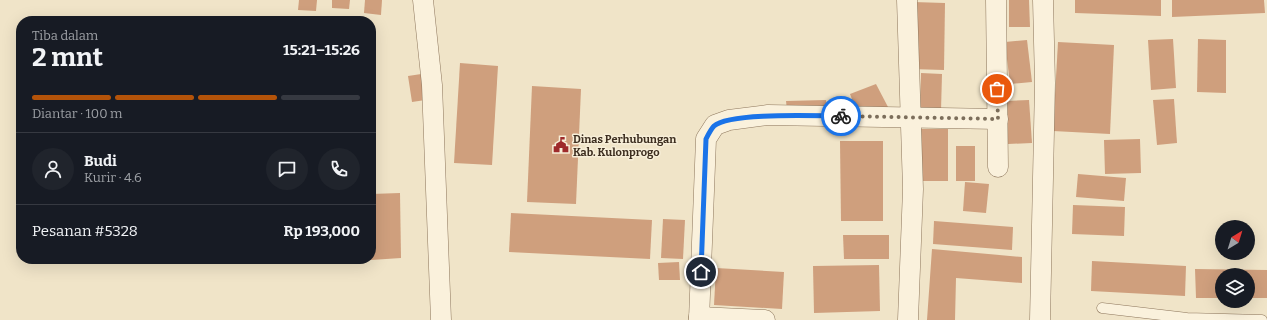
<!DOCTYPE html>
<html lang="id">
<head>
<meta charset="utf-8">
<style>
  body { margin:0; font-family:Bitter,serif; background:#20242c; color:#f1f3f6; height:100vh; display:flex; flex-direction:column; font-size:15px; white-space:nowrap }
  * { box-sizing:border-box; margin:0 }
  p { font-size:13px; color:#9ea1a6 }
  .icon { flex:none; width:22px; height:22px; fill:none; stroke:currentColor; stroke-width:2; stroke-linecap:round; stroke-linejoin:round }
  .map { position:relative; flex:1; overflow:hidden }
  .details { position:absolute; left:16px; top:16px; width:360px; height:248px; display:flex; flex-direction:column; background:#171b24; border-radius:16px; box-shadow:0 4px 16px #0002 }
  .details>* { flex:none }
  .needle { width:26px; rotate:38deg }
  .fabs { position:absolute; left:1215px; top:220px; display:grid; gap:8px }
  .fabs a { display:grid; place-items:center; width:40px; height:40px; border-radius:50%; background:#171b24; box-shadow:0 4px 16px #0002; font-size:20px }
  .pin { position:absolute; display:grid; place-items:center; width:34px; height:34px; color:#fff; margin:-17px; border:2px solid #fff; border-radius:50%; box-shadow:0 1px 4px #0007 }
  .courier { position:absolute; display:grid; place-items:center; width:40px; height:40px; margin:-20px; border:3px solid #1a73e8; border-radius:50%; background:#fff; color:#222; box-shadow:0 1px 5px #0007 }
  .overview em { font-style:normal; font-weight:700 }
  .overview div { display:flex; flex-direction:column-reverse }
  .overview { display:flex; align-items:center; justify-content:space-between; height:68px; padding:0 16px }
  h1 { font-size:26px; font-weight:700; line-height:30px }
  .bar { display:grid; grid-template-columns:repeat(4,1fr); gap:6px 4px; align-content:center; height:48px; padding:0 16px }
  .bar i { height:5px; border-radius:3px; background:#363941 }
  .bar .current { background:#b45309 }
  .bar p { grid-column:span 4 }
  .line { display:flex; align-items:center; gap:10px; padding:0 16px; border-top:1px solid #363941 }
  .line div { flex:1 }
  .round { display:grid; place-items:center; flex:none; width:42px; height:42px; border-radius:21px; background:#20242c }
  .map>svg:first-child { display:block }
  .building { fill:#cf9f7d }
  .lines { fill:none; stroke-linecap:round; stroke-linejoin:round }
  .service-casing { stroke:#8d765c; stroke-width:11 }
  .minor-casing { stroke:#8d765c; stroke-width:21 }
  .service { stroke:#faf1dc; stroke-width:10 }
  .minor { stroke:#faf1dc; stroke-width:20 }
  .done { stroke:#7c6e5b; stroke-width:4; stroke-dasharray:0 7.2 }
  .route { stroke:#1a73e8; stroke-width:5 }
  .labels { text-anchor:middle; dominant-baseline:central; stroke-width:3; stroke-linejoin:round; paint-order:stroke }
  .poi-label { font-size:11px; font-weight:bold; fill:#3d2e20; stroke:#f7eed8; text-anchor:start }
</style>
</head>
<body>
<div class="map">
<svg width="1267" height="320" viewBox="0 0 1267 320">
  <rect width="100%" height="100%" fill="#f0e4c8"/>
  <g class="building">
    <polygon points="299,0 317,0 316,11 298,10"/>
    <polygon points="332,0 350,0 349,9 332,8"/>
    <polygon points="365,0 382,0 381,15 364,13"/>
    <polygon points="1009,0 1029,0 1030,27 1009,27"/>
    <polygon points="1075,0 1161,0 1161,16 1075,13"/>
    <polygon points="1172,0 1264,0 1265,13 1172,17"/>
    <polygon points="913,2 945,3 944,70 911,69"/>
    <polygon points="1173,39 1176,88 1151,90 1148,40"/>
    <polygon points="1198,39 1226,40 1226,93 1197,92"/>
    <polygon points="1027,40 1032,82 1010,84 1005,42"/>
    <polygon points="1058,42 1114,45 1110,134 1053,131"/>
    <polygon points="460,63 498,66 492,165 454,163"/>
    <polygon points="428,73 432,99 412,102 408,76"/>
    <polygon points="921,73 942,74 941,111 920,110"/>
    <polygon points="876,84 888,107 857,113 850,94"/>
    <polygon points="532,86 581,89 576,204 527,202"/>
    <polygon points="1174,99 1177,143 1157,145 1153,100"/>
    <polygon points="826,100 827,109 787,110 786,101"/>
    <polygon points="1029,100 1032,143 1008,144 1005,101"/>
    <rect x="918" y="129" width="30" height="52"/>
    <polygon points="1140,139 1141,173 1105,174 1104,140"/>
    <polygon points="840,141 883,141 883,221 841,221"/>
    <rect x="956" y="146" width="19" height="35"/>
    <polygon points="1078,174 1126,178 1124,201 1076,197"/>
    <polygon points="965,182 989,184 986,213 963,211"/>
    <polygon points="400,193 401,258 371,260 371,194"/>
    <polygon points="1073,205 1125,207 1124,236 1072,234"/>
    <polygon points="511,213 652,220 650,259 509,252"/>
    <polygon points="663,219 685,220 683,259 661,258"/>
    <polygon points="934,221 1013,227 1012,250 933,244"/>
    <polygon points="843,235 889,235 889,259 844,259"/>
    <polygon points="932,249 1022,257 1022,283 956,278 955,320 927,320"/>
    <polygon points="1092,261 1186,266 1185,296 1091,291"/>
    <polygon points="679,262 680,280 659,280 658,263"/>
    <polygon points="879,265 880,311 814,313 813,266"/>
    <polygon points="716,268 784,272 782,309 714,305"/>
    <polygon points="1195,269 1267,270 1267,298 1248,298 1248,275 1222,275 1222,298 1196,298"/>
  </g>
  <g class="lines">
    <defs>
      <polyline id="service" points="1102,308 1187,318 1262,320"/>
      <g id="minor">
        <polyline points="423,0 432,85 441,320"/>
        <polyline points="907,0 913,189 908,320"/>
        <polyline points="996,0 998,167"/>
        <polyline points="699,317 765,320"/>
        <polyline points="699,320 706,139 715,125 729,120 768,115 998,119"/>
        <polyline points="1040,320 1045,83 1043,0"/>
      </g>
    </defs>
    <use href="#service" class="service-casing"/>
    <use href="#minor" class="minor-casing"/>
    <use href="#service" class="service"/>
    <use href="#minor" class="minor"/>
  </g>
  <g class="lines">
    <polyline class="done" points="841,116 998,119 997,89"/>
    <path class="route" d="M701,272L706,139C708,135 711,129 714,126C729,112 818,116 841,116"/>
  </g>
  <defs>
    <symbol id="civic-bare" viewBox="-9 -9 18 18"><path d="M-.6-6.5H3V-4.5H.6V-3L4-1V1h2V6H-6V1h2V-1L-.6-3ZM-1.2 2.5V6h2.4V2.5Z" fill="#9e2a2b" stroke="#f7eed8" stroke-width="2.5" paint-order="stroke"/></symbol>
  </defs>
  <g fill-rule="evenodd">
    <use href="#civic-bare" x="550" y="134" width="22" height="22"/>
  </g>
  <g class="labels">
    <g class="poi-label">
      <text x="573" y="139">Dinas Perhubungan<tspan x="573" dy="13">Kab. Kulonprogo</tspan></text>
    </g>
  </g>
</svg>
<div class="fabs">
<a><svg class="needle" viewBox="-14 -14 28 28"><path d="M0-13l5 13h-10z" fill="#e53935"/><path d="M0 13l5-13h-10z" fill="#9ea1a6"/></svg></a>
<a><svg class="icon" aria-label="layers" viewBox="0 0 24 24"><path d="M12 4l9 5-9 5-9-5zM3 14l9 5 9-5"/></svg></a>
</div>
<div class="pin" style="left:997px;top:89px;background:#ea580c"><svg class="icon" aria-label="bag" viewBox="0 0 24 24"><path d="M5 8h14l-1 12H6zM9 8a3 3 0 0 1 6 0"/></svg></div>
<div class="pin" style="left:701px;top:272px;background:#1f2937"><svg class="icon" aria-label="home" viewBox="0 0 24 24"><path d="M3 11l9-7 9 7M6 9v11h12V9"/></svg></div>
<div class="courier" style="left:841px;top:116px"><svg class="icon" aria-label="bike" viewBox="0 0 24 24"><circle cx="6" cy="16" r="4"/><circle cx="18" cy="16" r="4"/><path d="M6 16l4-8h5l3 8M10 8l3 8H6M13 5h3"/></svg></div>
<section class="details">
<div class="overview"><div><h1>2 mnt</h1><p>Tiba dalam</p></div><em>15:21–15:26</em></div>
<div class="bar"><i class="current"></i><i class="current"></i><i class="current"></i><i></i><p>Diantar · 100 m</p></div>
<div class="line" style="height:72px"><a class="round"><svg class="icon" aria-label="person" viewBox="0 0 24 24"><circle cx="12" cy="8" r="4"/><path d="M4 21q1-7 8-7t8 7"/></svg></a><div><b>Budi</b><p>Kurir · 4.6</p></div><a class="round"><svg class="icon" aria-label="chat" viewBox="0 0 24 24"><path d="M4 5h16v11H9l-5 4z"/></svg></a><a class="round"><svg class="icon" aria-label="phone" viewBox="0 0 24 24"><path d="M5 4h4l2 5-3 2q2 4 5 5l2-3 5 2v4C11 20 4 13 5 4z"/></svg></a></div>
<div class="line" style="height:52px"><div>Pesanan #5328</div><b>Rp 193,000</b></div>
</section>
</div>
</body>
</html>
